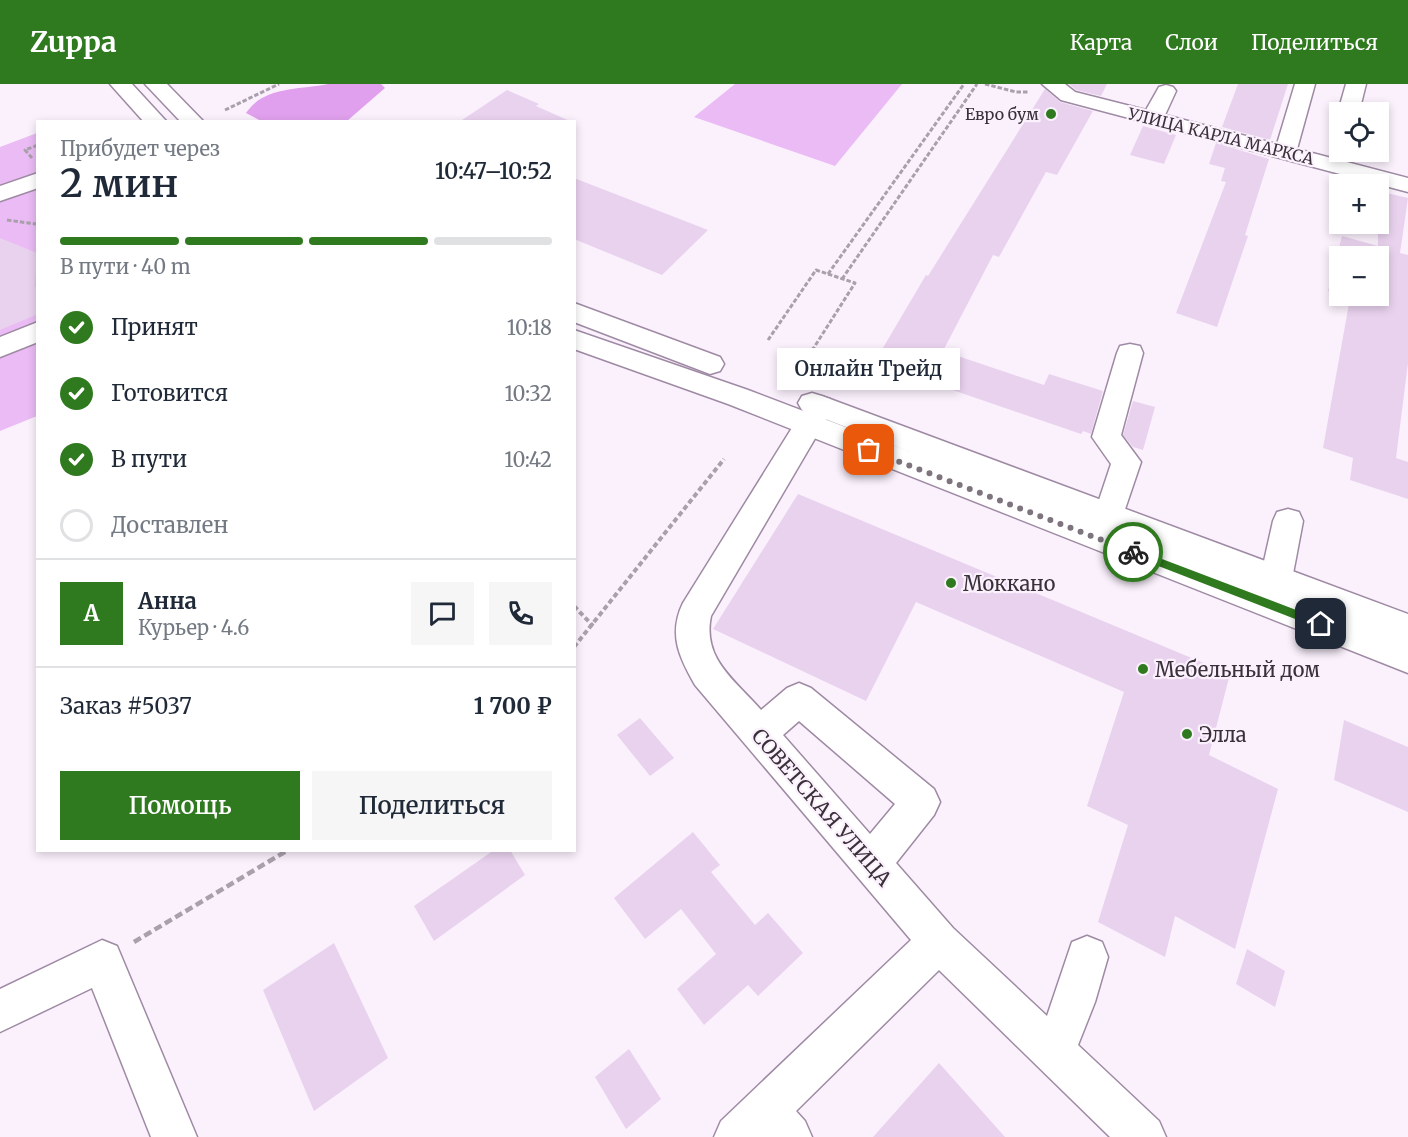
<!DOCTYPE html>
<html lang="ru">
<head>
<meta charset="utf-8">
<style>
  body { margin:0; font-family:Merriweather,serif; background:#f6f6f7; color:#1f2937; height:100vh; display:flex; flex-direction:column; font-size:22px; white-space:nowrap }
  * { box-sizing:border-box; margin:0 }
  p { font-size:20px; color:#747a83 }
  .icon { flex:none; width:33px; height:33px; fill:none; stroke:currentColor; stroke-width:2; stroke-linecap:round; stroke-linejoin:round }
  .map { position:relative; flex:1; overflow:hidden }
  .drawer { position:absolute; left:36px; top:36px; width:540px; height:732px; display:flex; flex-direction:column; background:#fff; border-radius:0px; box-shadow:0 3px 9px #0003 }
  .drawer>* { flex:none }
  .fabs { position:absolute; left:1329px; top:18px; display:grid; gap:12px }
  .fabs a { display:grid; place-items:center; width:60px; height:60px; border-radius:0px; background:#fff; box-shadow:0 3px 9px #0003; font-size:30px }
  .pin { position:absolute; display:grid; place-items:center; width:51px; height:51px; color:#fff; margin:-26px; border-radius:12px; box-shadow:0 3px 9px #0006 }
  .courier { position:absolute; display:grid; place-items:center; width:60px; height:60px; margin:-30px; border:4px solid #2f791f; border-radius:50%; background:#fff; color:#222; box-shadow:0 2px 8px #0007 }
  .bubble { position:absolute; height:42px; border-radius:0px; background:#fff; box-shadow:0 3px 9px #0003; font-size:20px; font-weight:600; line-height:42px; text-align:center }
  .summary em { font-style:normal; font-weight:600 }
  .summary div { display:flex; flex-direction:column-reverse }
  .summary { display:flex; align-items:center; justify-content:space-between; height:102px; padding:0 24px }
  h1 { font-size:39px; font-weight:600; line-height:45px }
  .bar { display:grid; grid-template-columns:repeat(4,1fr); gap:9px 6px; align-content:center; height:72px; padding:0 24px }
  .bar i { height:8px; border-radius:4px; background:#e0e1e3 }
  .bar .on { background:#2f791f }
  .bar p { grid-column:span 4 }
  .line { display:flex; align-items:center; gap:15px; padding:0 24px; border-top:2px solid #e0e1e3 }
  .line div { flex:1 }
  .round { display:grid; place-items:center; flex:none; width:63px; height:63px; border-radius:0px; background:#f6f6f7 }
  ol { padding:0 24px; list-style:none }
  li { display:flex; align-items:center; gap:18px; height:66px }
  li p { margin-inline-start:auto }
  li .icon { padding:6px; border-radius:50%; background:#2f791f; color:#fff; stroke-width:4 }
  li:last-child { color:#747a83 }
  li i { width:33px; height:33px; border:3px solid #e0e1e3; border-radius:50% }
  .primary-button { display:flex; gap:12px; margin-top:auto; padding:12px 24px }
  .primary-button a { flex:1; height:69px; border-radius:0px; background:#2f791f; color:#fff; font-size:24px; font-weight:600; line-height:69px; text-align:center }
  .primary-button a+a { background:#f6f6f7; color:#1f2937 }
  header { display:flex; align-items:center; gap:36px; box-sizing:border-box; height:84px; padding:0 30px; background:#2f791f; color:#fff }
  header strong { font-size:28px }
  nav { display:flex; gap:33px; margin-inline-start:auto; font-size:21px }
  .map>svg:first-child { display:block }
  .green { fill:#eabbf4 }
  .forest { fill:#e0a0ed }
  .building { fill:#e9d2ee }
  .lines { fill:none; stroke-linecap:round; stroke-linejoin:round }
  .minor-casing { stroke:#9f8aa4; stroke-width:3 }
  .major-casing { stroke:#9f8aa4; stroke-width:3 }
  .path-far2 { stroke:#aaa0ac; stroke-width:3; stroke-dasharray:4.5 2; stroke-linecap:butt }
  .path-far1 { stroke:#aaa0ac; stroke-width:4; stroke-dasharray:5 3; stroke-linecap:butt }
  .path { stroke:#aaa0ac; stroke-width:4.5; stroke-dasharray:8 4; stroke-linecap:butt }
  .minor { fill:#fff; fill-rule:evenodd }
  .major { fill:#fff; fill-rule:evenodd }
  .route { fill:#2f791f }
  .done { stroke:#7d747e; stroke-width:6; stroke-dasharray:0 10.8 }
  .poi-dot { fill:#2f791f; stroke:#fbf1fd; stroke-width:2 }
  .labels { text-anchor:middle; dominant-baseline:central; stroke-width:4.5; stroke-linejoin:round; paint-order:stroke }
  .far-poi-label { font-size:16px; fill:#39303a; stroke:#fbf1fd; text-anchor:end }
  .far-street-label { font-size:16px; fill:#39303a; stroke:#fbf1fd }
  .poi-label { font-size:20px; fill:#39303a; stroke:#fbf1fd; text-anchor:start }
  .street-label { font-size:20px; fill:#39303a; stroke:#fbf1fd }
</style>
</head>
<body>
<header>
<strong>Zuppa</strong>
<nav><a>Карта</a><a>Слои</a><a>Поделиться</a></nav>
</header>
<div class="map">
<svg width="1408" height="1053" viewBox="0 0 1408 1053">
  <rect width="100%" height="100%" fill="#fbf1fd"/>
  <g class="green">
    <polygon points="735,0 902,0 835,82 694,33"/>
    <polygon points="37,49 37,332 0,347 0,63"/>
  </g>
  <path class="forest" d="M328,0H381L385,4L347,37H261L246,29C264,2 299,6 328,0Z"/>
  <g class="building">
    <polygon points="1069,0 1107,0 1101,12 1076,6"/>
    <polygon points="1238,0 1288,0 1270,56 1222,43"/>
    <polygon points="1045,5 1060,18 1093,27 1057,91 1046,88 999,173 993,171 943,267 1044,301 1049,290 1103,307 1091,350 1083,347 1081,350 874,279 926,191 928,192"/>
    <polygon points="507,6 539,20 536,22 572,38 459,38"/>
    <polygon points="1143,42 1176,51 1164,80 1130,71"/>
    <polygon points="1216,59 1269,75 1245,151 1248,152 1217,243 1176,229 1226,98 1221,97 1225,84 1209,80"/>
    <polygon points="574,94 708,146 662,191 574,155"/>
    <polygon points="1378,107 1408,114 1400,169 1408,171 1408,279 1396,374 1408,378 1408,415 1350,396 1353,374 1323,364 1350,214 1342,212 1378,212 1378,172 1340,172 1340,211 1328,207 1342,152 1378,162"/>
    <polygon points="0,154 37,169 35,202 38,206 38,230 0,246"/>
    <polygon points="1133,317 1155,323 1143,366 1133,363 1123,351"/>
    <polygon points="798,410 1230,590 1209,671 1278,705 1235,865 1175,832 1165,873 1098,838 1128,741 1087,722 1124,608 916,518 866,617 713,545"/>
    <polygon points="640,634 674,674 650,692 617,651"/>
    <polygon points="1344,636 1408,663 1408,728 1334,696"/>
    <polygon points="693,748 720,781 711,788 755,841 768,829 803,869 758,912 748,901 704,941 677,905 716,870 681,825 645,855 614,814"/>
    <polygon points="494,766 510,766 525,791 434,857 414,822"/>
    <polygon points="334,859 388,974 314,1027 263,906"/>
    <polygon points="1247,865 1285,887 1275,923 1236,900"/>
    <polygon points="629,965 661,1015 626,1045 595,993"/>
    <polygon points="939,979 1005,1053 873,1053"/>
  </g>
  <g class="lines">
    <defs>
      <g id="minor">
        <polygon points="1042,0 1065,0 1075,8 1146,26 1159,3 1166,1 1173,3 1176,7 1165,31 1277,60 1295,0 1315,0 1297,65 1408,94 1408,108 1061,16"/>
        <polygon points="1346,0 1366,0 1359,28 1338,28"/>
        <polygon points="38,89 38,104 0,117 0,102"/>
        <polygon points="38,238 38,258 0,273 0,253"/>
        <polygon points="1130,260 1140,262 1143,269 1121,351 1141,378 1120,440 1109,443 1098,440 1094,431 1111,380 1092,353 1117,269 1120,262"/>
        <path d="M820,312L830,315L834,322L711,532C702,575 735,596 761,626L787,604L799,599L811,604L934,705L940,718L934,731L896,779L953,844L1047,932L1072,858L1087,852L1102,858L1108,873L1095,918L1078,961L1159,1037L1166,1053H1110L939,886L796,1027L805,1037L812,1053H714L721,1037L911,856L695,601C679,573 668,550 683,519L810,315ZM799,637L895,720L870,750L783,651Z"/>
        <polygon points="1288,425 1299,428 1303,437 1292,495 1287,505 1276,509 1265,505 1260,495 1273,437 1277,428"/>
        <polygon points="102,856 117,862 197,1053 151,1053 92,904 0,948 0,905"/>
      </g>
      <g id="major">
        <polygon points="110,0 132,0 167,38 144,38"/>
        <polygon points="145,0 167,0 204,38 181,38"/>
        <polygon points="574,219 720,273 724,280 720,287 710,290 574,238"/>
        <polygon points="574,246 748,306 916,370 802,326 798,319 802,312 812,309 822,312 1408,530 1408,589 728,320 574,265"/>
      </g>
    </defs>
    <use href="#minor" class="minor-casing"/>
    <use href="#major" class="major-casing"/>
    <g class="path-far2">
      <polyline points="985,0 1016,8 1028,8"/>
      <polyline points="225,26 279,0"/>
      <polyline points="32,74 25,66 38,61"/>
      <polyline points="7,136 36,140"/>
      <polyline points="828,190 964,0"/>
      <polyline points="842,195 977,0"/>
      <polyline points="768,256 816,186 855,199 813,265"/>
    </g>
    <g class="path-far1">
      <polyline points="811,268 814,264"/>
      <polyline points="843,301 852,283"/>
      <polyline points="574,522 593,542"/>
      <polyline points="574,563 724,375"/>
    </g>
    <polyline class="path" points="134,858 288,766"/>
    <use href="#minor" class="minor"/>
    <use href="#major" class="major"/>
  </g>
  <polygon class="route" points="1133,464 1325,537 1326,540 1321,545 1130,471 1129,468"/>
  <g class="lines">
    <polyline class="done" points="869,366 1133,468"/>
  </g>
  <g class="poi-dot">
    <circle cx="1051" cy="30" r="6"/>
    <circle cx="951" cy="499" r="6"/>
    <circle cx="1143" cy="585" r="6"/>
    <circle cx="1187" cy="650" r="6"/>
  </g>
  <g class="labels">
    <g class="far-poi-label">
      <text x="1039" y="30">Евро бум</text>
    </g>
    <g class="far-street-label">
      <text transform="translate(1221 52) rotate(14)">УЛИЦА КАРЛА МАРКСА</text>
    </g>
    <g class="poi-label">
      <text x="963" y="499">Моккано</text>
      <text x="1155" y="585">Мебельный дом</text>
      <text x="1199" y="650">Элла</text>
    </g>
    <g class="street-label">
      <text transform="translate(822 723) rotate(49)">СОВЕТСКАЯ УЛИЦА</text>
    </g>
  </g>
</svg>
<div class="fabs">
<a><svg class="icon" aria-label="locate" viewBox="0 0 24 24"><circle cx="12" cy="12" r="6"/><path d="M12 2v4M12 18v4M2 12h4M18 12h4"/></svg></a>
<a>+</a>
<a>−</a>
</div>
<div class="pin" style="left:869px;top:366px;background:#ea580c"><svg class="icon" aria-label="bag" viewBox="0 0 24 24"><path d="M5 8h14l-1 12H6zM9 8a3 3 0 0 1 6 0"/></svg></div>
<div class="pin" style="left:1321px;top:540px;background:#1f2937"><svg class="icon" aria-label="home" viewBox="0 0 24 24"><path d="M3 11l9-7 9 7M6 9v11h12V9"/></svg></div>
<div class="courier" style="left:1133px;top:468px"><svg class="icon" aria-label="bike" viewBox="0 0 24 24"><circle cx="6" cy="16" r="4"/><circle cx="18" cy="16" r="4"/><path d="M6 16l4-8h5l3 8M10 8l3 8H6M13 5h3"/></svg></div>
<div class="bubble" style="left:777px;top:264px;width:183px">Онлайн Трейд</div>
<section class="drawer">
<div class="summary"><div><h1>2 мин</h1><p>Прибудет через</p></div><em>10:47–10:52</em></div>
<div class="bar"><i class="on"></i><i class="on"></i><i class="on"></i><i></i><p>В пути · 40 m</p></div>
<ol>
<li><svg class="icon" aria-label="check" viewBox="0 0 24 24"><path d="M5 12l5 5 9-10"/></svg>Принят<p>10:18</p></li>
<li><svg class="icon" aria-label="check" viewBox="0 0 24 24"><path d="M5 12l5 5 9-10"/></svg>Готовится<p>10:32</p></li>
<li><svg class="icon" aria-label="check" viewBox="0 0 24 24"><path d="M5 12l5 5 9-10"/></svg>В пути<p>10:42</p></li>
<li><i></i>Доставлен</li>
</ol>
<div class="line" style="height:108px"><b class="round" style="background:#2f791f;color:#fff">А</b><div><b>Анна</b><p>Курьер · 4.6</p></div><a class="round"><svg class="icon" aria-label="chat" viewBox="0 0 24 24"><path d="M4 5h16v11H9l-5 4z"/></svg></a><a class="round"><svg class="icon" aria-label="phone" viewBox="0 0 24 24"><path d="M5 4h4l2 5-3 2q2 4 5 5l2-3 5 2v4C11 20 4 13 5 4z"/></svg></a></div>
<div class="line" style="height:78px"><div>Заказ #5037</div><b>1 700 ₽</b></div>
<div class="primary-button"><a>Помощь</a><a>Поделиться</a></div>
</section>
</div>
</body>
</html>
